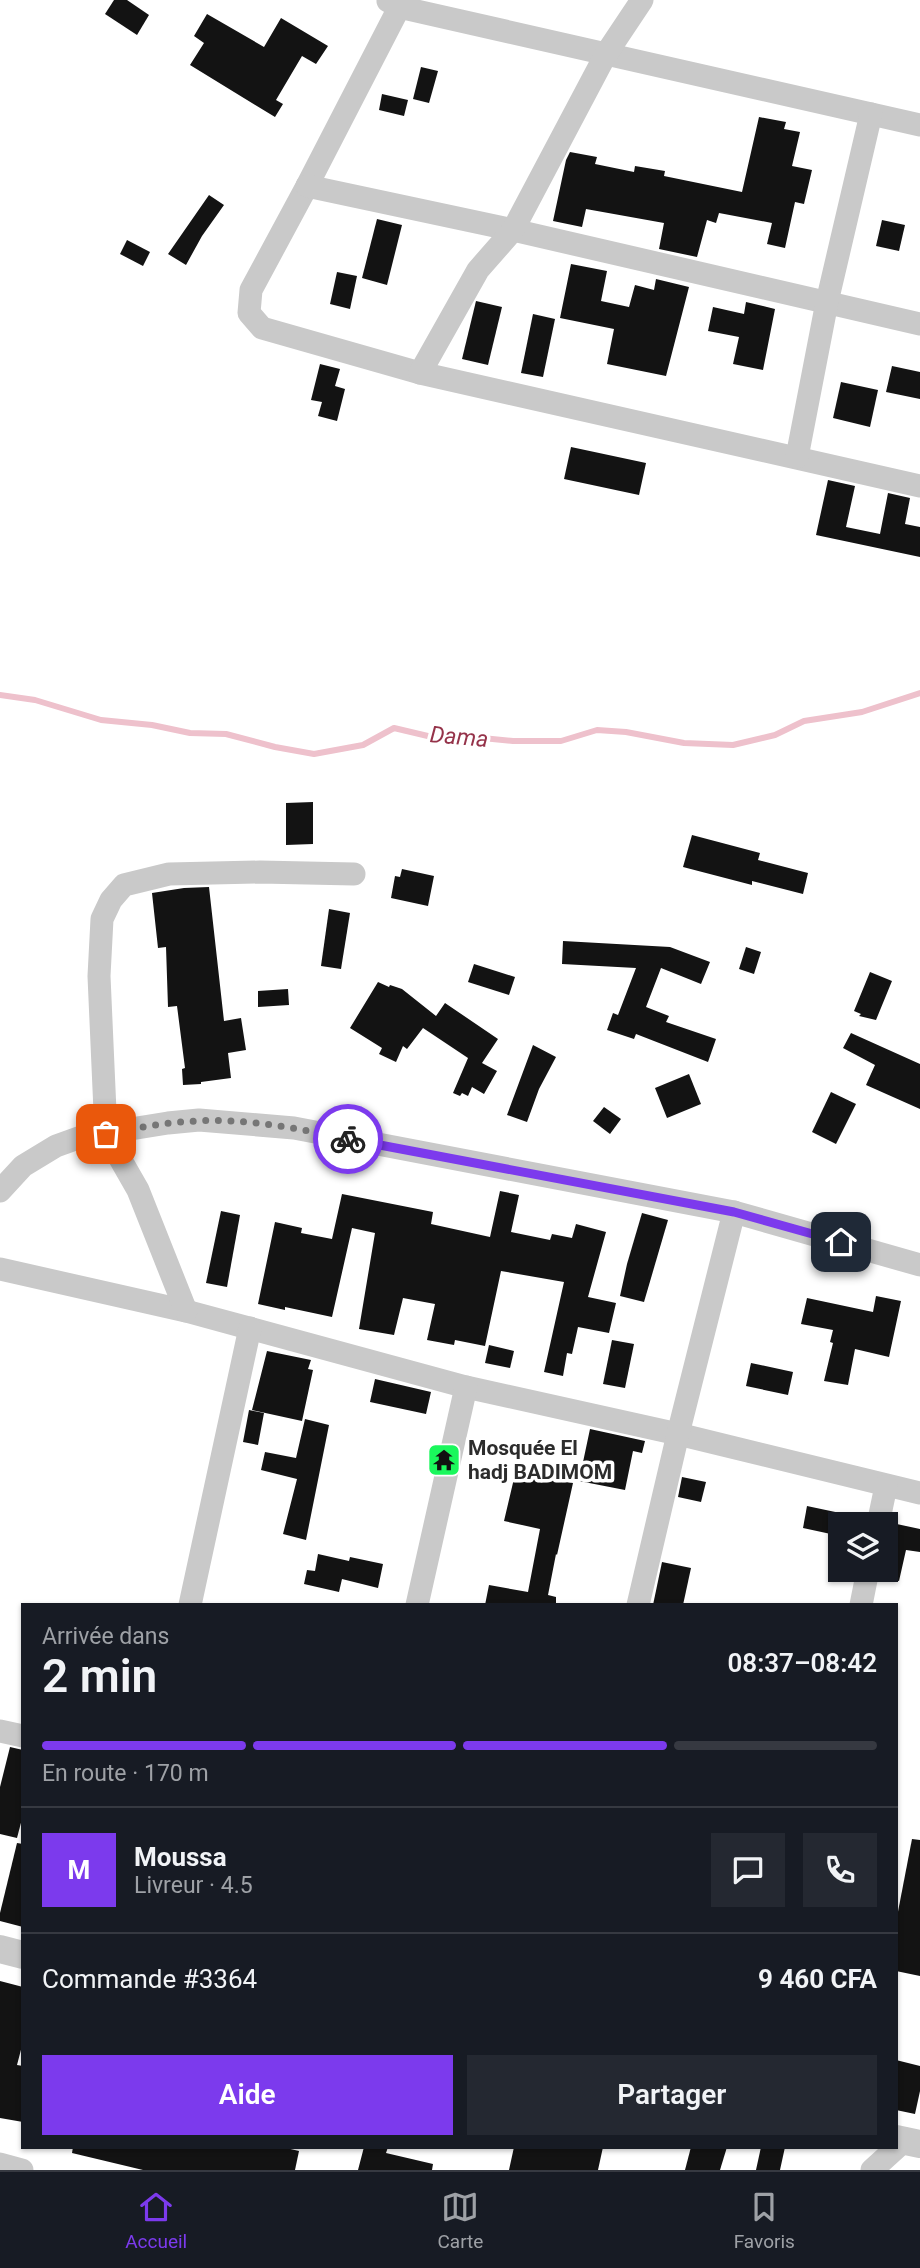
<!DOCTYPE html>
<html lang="fr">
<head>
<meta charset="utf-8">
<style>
  body { margin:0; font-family:Roboto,sans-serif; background:#242831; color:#f1f3f6; height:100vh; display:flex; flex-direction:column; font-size:26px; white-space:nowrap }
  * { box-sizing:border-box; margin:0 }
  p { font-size:23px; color:#9ea1a6 }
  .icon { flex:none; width:38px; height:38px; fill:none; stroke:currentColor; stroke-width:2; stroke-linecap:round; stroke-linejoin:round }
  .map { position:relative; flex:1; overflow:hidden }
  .sheet { position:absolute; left:21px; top:1603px; width:877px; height:546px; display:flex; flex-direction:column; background:#171b24; border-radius:0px; box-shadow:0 2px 5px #0004 }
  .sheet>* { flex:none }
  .fabs { position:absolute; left:828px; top:1512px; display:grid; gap:14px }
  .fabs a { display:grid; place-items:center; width:70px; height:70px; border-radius:0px; background:#171b24; box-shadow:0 2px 5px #0004; font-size:35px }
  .pin { position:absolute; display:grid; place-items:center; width:60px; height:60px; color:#fff; margin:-30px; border-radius:14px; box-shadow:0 4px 10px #0006 }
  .courier { position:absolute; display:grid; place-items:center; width:70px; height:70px; margin:-35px; border:5px solid #7c3aed; border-radius:50%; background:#fff; color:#222; box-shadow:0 2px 9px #0007 }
  .head em { font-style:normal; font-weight:600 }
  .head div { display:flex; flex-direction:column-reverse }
  .head { display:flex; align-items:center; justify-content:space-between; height:119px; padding:0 21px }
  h1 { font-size:46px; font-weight:600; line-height:52px }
  .bar { display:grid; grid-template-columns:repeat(4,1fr); gap:10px 7px; align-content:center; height:84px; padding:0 21px }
  .bar i { height:9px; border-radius:5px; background:#363941 }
  .bar .selected { background:#7c3aed }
  .bar p { grid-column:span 4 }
  .line { display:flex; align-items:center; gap:18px; padding:0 21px; border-top:2px solid #363941 }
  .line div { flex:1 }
  .round { display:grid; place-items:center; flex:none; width:74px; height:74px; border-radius:0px; background:#242831 }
  .button { display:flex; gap:14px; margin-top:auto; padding:14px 21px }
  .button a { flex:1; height:80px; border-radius:0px; background:#7c3aed; color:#fff; font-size:28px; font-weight:600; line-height:80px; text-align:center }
  .button a+a { background:#242831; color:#f1f3f6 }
  .tab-bar { display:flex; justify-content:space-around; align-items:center; height:98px; border-top:2px solid #363941; background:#171b24; font-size:19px; color:#9ea1a6 }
  .tab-bar a { display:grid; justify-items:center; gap:4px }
  .tab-bar .selected { color:#7c3aed }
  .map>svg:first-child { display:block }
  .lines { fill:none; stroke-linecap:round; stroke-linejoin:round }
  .stream { stroke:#eec1cc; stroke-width:6 }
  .building { fill:#131313 }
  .minor { stroke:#c9c9c9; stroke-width:23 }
  .tertiary { stroke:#c9c9c9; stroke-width:28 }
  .done { stroke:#767676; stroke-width:7; stroke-dasharray:0 12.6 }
  .route { stroke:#7c3aed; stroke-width:9 }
  .labels { text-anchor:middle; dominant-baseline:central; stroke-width:7; stroke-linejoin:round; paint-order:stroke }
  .poi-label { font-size:21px; font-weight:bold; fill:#2c2c2c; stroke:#fff; text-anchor:start }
  .water-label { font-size:23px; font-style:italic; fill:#95334a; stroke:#fff }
</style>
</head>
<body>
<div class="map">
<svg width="920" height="2170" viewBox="0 0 920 2170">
  <rect width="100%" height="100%" fill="#fff"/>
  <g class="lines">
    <polyline class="stream" points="0,695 35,700 101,720 152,725 190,733 226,734 275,747 314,754 363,745 394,728 432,737 462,736 513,741 561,741 597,730 626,732 684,743 733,745 775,735 804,721 862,712 920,693"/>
  </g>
  <g class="building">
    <polygon points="114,0 127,0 149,15 137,35 105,14"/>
    <polygon points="207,14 264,47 281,18 328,46 316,64 302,56 276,100 283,104 275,117 190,65 204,43 194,36"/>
    <polygon points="421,67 438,71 429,103 413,99"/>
    <polygon points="382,94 408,100 404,116 379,110"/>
    <polygon points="759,117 786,122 784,129 800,132 792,166 812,170 804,204 795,202 785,248 767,244 772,223 719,213 716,223 707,220 697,257 659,249 664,223 586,209 582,227 553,221 566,160 570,152 597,157 595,164 634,172 635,166 665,171 664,176 742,192"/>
    <polygon points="209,195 224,205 202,236 186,265 168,254"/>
    <polygon points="377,219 402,225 387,285 362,278"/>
    <polygon points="882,220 905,225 899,251 876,246"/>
    <polygon points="127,240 150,252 143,266 120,254"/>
    <polygon points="571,264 607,271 601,301 629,307 635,285 654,290 656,279 689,287 666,376 607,364 614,329 560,318"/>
    <polygon points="337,272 357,276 350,309 330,304"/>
    <polygon points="476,301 502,307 488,365 462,359"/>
    <polygon points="746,302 775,309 763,370 733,364 739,337 708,331 713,307 744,314"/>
    <polygon points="533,314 555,319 543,377 521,373"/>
    <polygon points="320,364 340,369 335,386 345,389 337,421 318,416 322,402 311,400"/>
    <polygon points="892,366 920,372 920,399 886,392"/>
    <polygon points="841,382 878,390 870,427 833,418"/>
    <polygon points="571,447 646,463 639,495 564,479"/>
    <polygon points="828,480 855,486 846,527 880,534 888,493 910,498 905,524 920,527 920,557 816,535"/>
    <polygon points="313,802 313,844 286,845 286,803"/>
    <polygon points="692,835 760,853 758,860 808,873 803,894 752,881 752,885 683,867"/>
    <polygon points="402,869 434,876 428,906 391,898 395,876 400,877"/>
    <polygon points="209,887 224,1021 241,1018 246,1050 228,1053 231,1078 201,1082 201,1084 183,1085 182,1069 185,1068 177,1006 168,1007 166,947 158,948 152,893 184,888"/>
    <polygon points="329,909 350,913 341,969 321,966"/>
    <polygon points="563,941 670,947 710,962 701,984 661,968 646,1007 669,1016 666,1022 716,1039 708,1062 636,1034 634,1039 607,1030 613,1013 618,1015 636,968 562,964"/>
    <polygon points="746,947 761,952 754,974 739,969"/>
    <polygon points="474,964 515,977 509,995 468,982"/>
    <polygon points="870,972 892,981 876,1020 859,1016 861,1014 854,1011"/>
    <polygon points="378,982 389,987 390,985 402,989 436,1016 445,1003 498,1039 482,1063 497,1071 484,1094 472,1087 468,1096 462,1093 460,1096 453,1093 468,1058 423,1028 407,1049 403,1046 396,1062 379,1054 382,1048 350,1028"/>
    <polygon points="288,989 289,1005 258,1007 258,991"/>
    <polygon points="851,1033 920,1064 920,1109 866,1085 875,1065 843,1048"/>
    <polygon points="533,1045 556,1057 539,1089 527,1122 507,1115"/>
    <polygon points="689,1074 701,1104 667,1118 655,1088"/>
    <polygon points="831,1092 856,1104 836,1144 812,1132"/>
    <polygon points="604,1107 621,1119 610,1134 593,1121"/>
    <polygon points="500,1191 519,1195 511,1232 550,1240 552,1234 572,1238 576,1224 606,1232 588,1297 616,1303 609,1333 578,1327 572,1354 567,1353 563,1376 544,1372 564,1282 501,1271 485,1346 455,1340 454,1345 427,1340 435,1304 403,1298 394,1335 359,1329 375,1233 352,1228 332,1317 285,1307 285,1310 258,1304 275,1222 302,1228 301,1233 332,1239 342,1194 433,1212 431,1224 490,1237"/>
    <polygon points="221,1211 240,1215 227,1287 206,1283"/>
    <polygon points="642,1213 668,1220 644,1302 620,1296 627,1264"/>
    <polygon points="876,1296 901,1301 889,1357 855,1349 848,1385 824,1381 833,1343 830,1342 833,1330 801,1324 807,1298 873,1312"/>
    <polygon points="612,1340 634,1344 625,1388 603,1384"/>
    <polygon points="489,1345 514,1351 510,1368 485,1363"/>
    <polygon points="267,1351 311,1360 308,1369 313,1370 302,1421 252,1410"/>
    <polygon points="751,1363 793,1372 788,1395 746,1386"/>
    <polygon points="375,1379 431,1392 426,1414 370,1402"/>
    <polygon points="249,1410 264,1413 258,1445 243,1442"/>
    <polygon points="305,1419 329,1425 306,1540 283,1534 297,1479 261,1470 265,1452 296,1458"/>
    <polygon points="590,1429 645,1441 642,1453 633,1451 625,1490 579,1481"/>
    <polygon points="516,1470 573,1483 557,1555 556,1554 548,1595 556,1597 556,1605 485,1605 489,1585 528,1592 540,1529 504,1521"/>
    <polygon points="682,1477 706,1482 701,1502 678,1497"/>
    <polygon points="807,1506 840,1513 840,1536 803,1528"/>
    <polygon points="892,1523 920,1529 920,1552 906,1550 899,1581 881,1577 882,1570 886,1570 886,1550"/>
    <polygon points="318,1554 349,1561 350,1557 383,1564 378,1588 342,1579 339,1592 304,1584 307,1570 315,1571"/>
    <polygon points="662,1562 691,1568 683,1605 653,1605"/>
    <polygon points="10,1747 23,1750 23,1815 17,1838 0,1834 0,1787"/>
    <polygon points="912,1839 920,1840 920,1976 896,1971 896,1922"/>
    <polygon points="17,1843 23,1844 23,1927 0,1921 0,1913"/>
    <polygon points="0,1981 23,1987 23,2042 17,2065 23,2066 23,2122 0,2118"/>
    <polygon points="896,2060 920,2066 920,2091 915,2114 896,2110"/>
    <polygon points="73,2147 282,2147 299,2151 295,2170 143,2170 72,2153"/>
    <polygon points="364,2147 388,2147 386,2153 433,2164 432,2170 358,2170"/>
    <polygon points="514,2147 603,2147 598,2170 509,2170"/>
    <polygon points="691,2147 727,2147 720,2170 685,2170"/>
    <polygon points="761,2147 785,2147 780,2170 756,2170"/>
  </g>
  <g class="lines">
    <g class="minor">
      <polyline points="403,0 307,186 251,290 249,313 262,328 420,373 920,486"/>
      <polyline points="388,1 399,7 920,125"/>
      <polyline points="307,186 513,230 920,324"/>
      <polyline points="420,373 478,270 513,230 606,54 642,0"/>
      <polyline points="797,457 827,302 871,114"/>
      <polyline points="0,1191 23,1166 56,1146 81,1137 168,1123 199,1120 294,1128 734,1212 920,1265"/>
      <polyline points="0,1269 186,1311 466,1387 678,1434 920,1493"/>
      <polyline points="186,1311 138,1190 106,1134 99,976 102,919 111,900 124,885 169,874 260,872 354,874"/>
      <polyline points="878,1524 886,1486"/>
      <polyline points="190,1605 250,1328"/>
      <polyline points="417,1605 466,1387"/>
      <polyline points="638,1605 678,1434 734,1212"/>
      <polyline points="861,1605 868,1570"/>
      <polyline points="0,1731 23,1736"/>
      <polyline points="0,2164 22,2170"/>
      <polyline points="872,2170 905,2140"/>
    </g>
    <g class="tertiary">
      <polyline points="0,1949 23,1955"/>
      <polyline points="896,2139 920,2144"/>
    </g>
  </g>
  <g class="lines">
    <path class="done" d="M106,1134C136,1128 166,1122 197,1121C246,1118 300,1129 348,1139"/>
    <polyline class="route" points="348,1139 734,1212 841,1242"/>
  </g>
  <defs>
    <symbol id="temple-square" viewBox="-11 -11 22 22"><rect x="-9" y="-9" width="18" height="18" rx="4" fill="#1af75c" stroke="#fff"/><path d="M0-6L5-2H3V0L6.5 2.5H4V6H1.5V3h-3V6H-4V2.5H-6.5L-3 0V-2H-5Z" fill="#111"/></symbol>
  </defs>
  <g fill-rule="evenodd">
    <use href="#temple-square" x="425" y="1441" width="38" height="38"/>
  </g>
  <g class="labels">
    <g class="poi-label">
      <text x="468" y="1448">Mosquée El<tspan x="468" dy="24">hadj BADIMOM</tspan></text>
    </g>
    <g class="water-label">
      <text transform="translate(459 737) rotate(5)">Dama</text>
    </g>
  </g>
</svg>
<div class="fabs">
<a><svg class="icon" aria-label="layers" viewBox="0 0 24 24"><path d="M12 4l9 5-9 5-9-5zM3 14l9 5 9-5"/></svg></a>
</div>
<div class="pin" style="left:106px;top:1134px;background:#ea580c"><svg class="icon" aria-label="bag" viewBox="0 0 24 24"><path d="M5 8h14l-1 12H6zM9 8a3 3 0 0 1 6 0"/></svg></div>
<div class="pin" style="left:841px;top:1242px;background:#1f2937"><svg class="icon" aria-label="home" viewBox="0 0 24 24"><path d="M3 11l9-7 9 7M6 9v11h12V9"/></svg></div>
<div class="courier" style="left:348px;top:1139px"><svg class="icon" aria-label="bike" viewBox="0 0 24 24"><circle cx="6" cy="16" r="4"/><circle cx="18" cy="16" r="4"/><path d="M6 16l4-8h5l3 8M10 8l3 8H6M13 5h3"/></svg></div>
<section class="sheet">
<div class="head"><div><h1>2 min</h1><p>Arrivée dans</p></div><em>08:37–08:42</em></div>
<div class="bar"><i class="selected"></i><i class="selected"></i><i class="selected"></i><i></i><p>En route · 170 m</p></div>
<div class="line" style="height:126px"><b class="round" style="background:#7c3aed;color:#fff">M</b><div><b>Moussa</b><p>Livreur · 4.5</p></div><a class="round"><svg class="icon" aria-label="chat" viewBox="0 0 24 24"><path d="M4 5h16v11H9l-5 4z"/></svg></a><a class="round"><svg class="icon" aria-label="phone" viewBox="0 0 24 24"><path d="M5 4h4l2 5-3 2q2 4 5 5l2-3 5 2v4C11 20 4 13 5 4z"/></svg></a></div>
<div class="line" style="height:91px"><div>Commande #3364</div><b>9 460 CFA</b></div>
<div class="button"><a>Aide</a><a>Partager</a></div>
</section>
</div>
<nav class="tab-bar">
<a class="selected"><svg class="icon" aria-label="home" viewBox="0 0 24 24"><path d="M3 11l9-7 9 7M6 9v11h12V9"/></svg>Accueil</a>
<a><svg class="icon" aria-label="map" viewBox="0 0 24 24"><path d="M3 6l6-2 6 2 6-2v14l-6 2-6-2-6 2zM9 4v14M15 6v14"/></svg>Carte</a>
<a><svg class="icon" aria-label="saved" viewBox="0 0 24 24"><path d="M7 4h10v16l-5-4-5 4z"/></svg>Favoris</a>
</nav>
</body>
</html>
